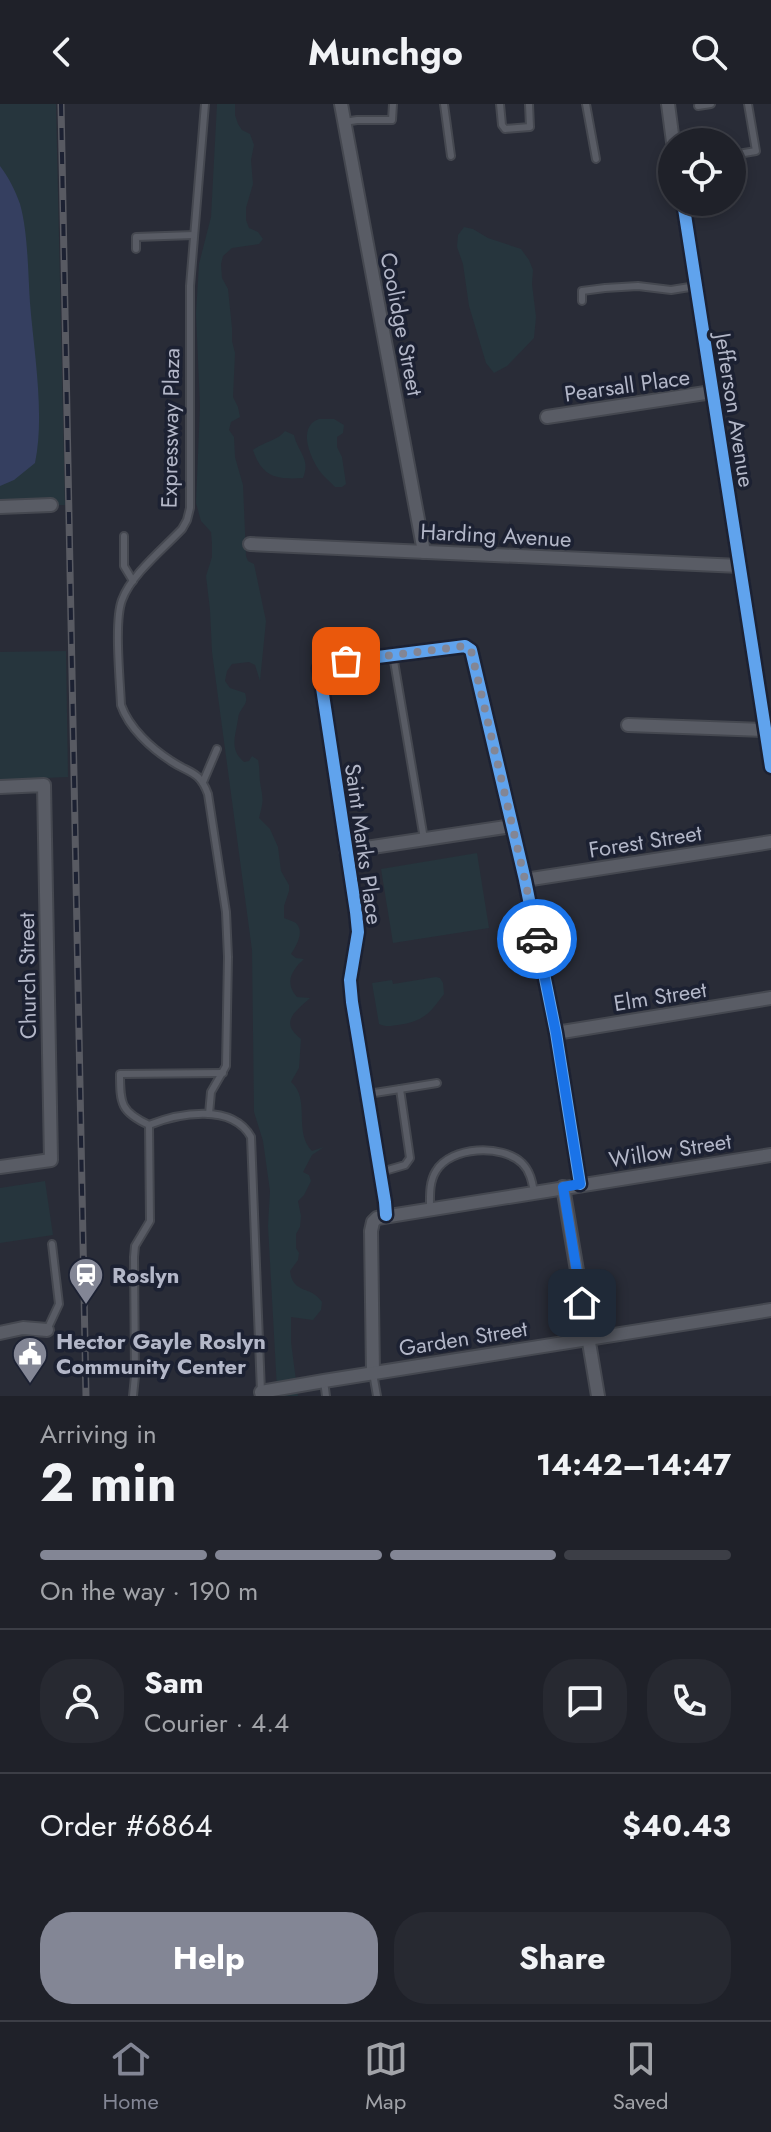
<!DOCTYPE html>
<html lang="en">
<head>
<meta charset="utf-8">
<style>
  body { margin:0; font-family:Jost,sans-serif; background:#272931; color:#f1f3f6; height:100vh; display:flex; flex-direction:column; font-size:30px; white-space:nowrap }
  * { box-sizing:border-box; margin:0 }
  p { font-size:26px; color:#a1a3a8 }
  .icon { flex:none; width:44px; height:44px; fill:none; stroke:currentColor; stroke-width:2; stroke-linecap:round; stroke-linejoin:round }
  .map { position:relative; height:1292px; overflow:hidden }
  .side { display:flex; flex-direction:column; background:#1f2129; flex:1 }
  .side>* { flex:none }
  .controls { position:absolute; left:658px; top:24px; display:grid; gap:16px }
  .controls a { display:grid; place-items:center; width:88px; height:88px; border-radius:50%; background:#1f2129; box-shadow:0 4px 12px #0003,0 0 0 2px #3c3e46; font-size:40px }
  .pin { position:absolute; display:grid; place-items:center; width:68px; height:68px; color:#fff; margin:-34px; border-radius:16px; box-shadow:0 4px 12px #0006 }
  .courier { position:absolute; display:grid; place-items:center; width:80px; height:80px; margin:-40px; border:6px solid #1a73e8; border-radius:50%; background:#fff; color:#222; box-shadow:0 2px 10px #0007 }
  .overview em { font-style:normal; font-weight:700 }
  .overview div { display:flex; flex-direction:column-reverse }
  .overview { display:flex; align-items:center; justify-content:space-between; height:136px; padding:0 40px }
  h1 { font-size:52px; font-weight:700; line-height:60px }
  .bar { display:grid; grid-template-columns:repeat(4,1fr); gap:12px 8px; align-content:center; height:96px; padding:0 40px }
  .bar i { height:10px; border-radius:6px; background:#3c3e46 }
  .bar .on { background:#838695 }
  .bar p { grid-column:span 4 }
  .line { display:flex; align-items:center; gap:20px; padding:0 40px; border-top:2px solid #3c3e46 }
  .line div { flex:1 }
  .round { display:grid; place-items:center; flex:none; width:84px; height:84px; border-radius:32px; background:#272931 }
  .action { display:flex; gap:16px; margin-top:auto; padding:16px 40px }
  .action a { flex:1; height:92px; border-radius:32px; background:#838695; color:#fff; font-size:32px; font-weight:700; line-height:92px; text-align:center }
  .action a+a { background:#272931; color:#f1f3f6 }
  header { display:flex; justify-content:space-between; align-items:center; height:104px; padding:0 40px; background:#1f2129; font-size:36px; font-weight:700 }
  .menu { display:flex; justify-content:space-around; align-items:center; height:112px; border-top:2px solid #3c3e46; background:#1f2129; font-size:22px; color:#a1a3a8 }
  .menu a { display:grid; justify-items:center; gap:4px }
  .menu .on { color:#838695 }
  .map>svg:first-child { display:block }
  .green { fill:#26353d }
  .water { fill:#353f60 }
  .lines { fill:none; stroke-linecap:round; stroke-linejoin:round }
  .lane-casing { stroke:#454850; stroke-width:10 }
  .street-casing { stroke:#454850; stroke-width:16 }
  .lane { stroke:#595c65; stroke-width:6 }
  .street { stroke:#595c65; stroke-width:12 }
  .rail-casing { stroke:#585a62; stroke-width:7 }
  .rail { stroke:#1c2132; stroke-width:4; stroke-dasharray:12; stroke-linecap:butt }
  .cycleway-casing { stroke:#1c2132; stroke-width:17 }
  .cycleway { stroke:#60a3ed; stroke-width:12 }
  .done { stroke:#838695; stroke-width:8; stroke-dasharray:0 14.4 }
  .route { stroke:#1a73e8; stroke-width:10 }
  .labels { text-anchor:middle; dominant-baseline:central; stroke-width:7; stroke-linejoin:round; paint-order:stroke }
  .street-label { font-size:22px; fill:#b3b7c8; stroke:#1c2132 }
  .poi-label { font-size:22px; font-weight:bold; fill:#b3b7c8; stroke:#1c2132; text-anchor:start }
</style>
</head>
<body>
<header><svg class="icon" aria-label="back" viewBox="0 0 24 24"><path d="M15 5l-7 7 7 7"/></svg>Munchgo<svg class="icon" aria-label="search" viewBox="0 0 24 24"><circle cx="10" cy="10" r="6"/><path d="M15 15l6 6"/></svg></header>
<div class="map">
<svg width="771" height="1292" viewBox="0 0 771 1292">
  <rect width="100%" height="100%" fill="#292c37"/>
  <g class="green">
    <polygon points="0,0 56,0 65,401 0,403"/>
    <path d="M217,0H235V11L238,20L242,26L250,30L254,41L251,56L253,80L246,104V116L249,124L258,128L263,135L259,140L232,144L223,152L221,160L222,174L228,185L232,224V237L235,249L233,293L238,303L240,313L231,318L229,326L234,333L235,353L243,381L246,452L248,457L254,460L266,517L260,577L255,561L249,558L232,560L227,567L225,577L230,584L245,589C248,599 245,599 240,608C238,611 238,617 237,621C234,636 231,647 244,658L249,657L252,652L258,656C260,664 259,670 260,678C263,696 264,695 259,714L270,725L278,743L281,767L289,781V787L284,802V814C288,816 293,817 296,819C305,828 296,842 291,850L296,854L304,855C292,866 284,878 297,893L310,894C295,908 279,918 301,935L299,964L291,978C311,995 293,1028 312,1047L324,1043L312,1051L303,1068L309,1071L311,1077L304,1091L298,1097L301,1112L300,1123L296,1130V1144L299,1149L298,1156L290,1167C293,1191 311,1181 322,1198L321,1206L313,1216L291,1213V1238L298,1292H262L277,1285L268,1122L270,1087L263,1037L254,1008L252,846L212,548L210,506L206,472L212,453V440L211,428L201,417L196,399L200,302L196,210L199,160L211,113Z"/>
    <polygon points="464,123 473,125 488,134 521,145 529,156 533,166 532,180 536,213 534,234 507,262 494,269 486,259 469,202 463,160 457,143 458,131"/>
    <path d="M319,315H334L344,321L343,329L337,333V343L342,353L346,380L342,383H335C331,379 326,374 322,370C311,356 296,323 319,315Z"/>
    <path d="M285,327L294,331C298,349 311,354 303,374C276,376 262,373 253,346C263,338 277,337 285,327Z"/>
    <polygon points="66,547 68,673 0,676 0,548"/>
    <polygon points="477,749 489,824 393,839 381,765"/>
    <path d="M436,873L440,874L443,879L444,890C429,910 424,917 398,921C390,922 386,923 379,920L372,879L392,876L393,880Z"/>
    <polygon points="45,1077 53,1131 0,1139 0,1084"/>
  </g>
  <path class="water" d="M0,62C9,74 15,86 20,100C28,128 28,169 30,199C34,249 45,311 35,359L14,376L0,382Z"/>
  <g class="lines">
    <defs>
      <g id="lane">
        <path d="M205,0L190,182V404L187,416L182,425C163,445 131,471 122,496C114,517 120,576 121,601C129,624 151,644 171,657C190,670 199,666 208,690L226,808L228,853L226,962L211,988L209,1010"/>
        <polyline points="444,0 451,52"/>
        <polyline points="500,0 502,21 505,25 530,23 529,0"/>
        <polyline points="586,0 596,55"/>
        <polyline points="698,2 711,0"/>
        <polyline points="344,18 357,16 392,16 393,0"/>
        <polyline points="732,51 756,47 748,0"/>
        <polyline points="136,145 136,133 194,131"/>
        <polyline points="582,197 582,187 605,184 638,182 671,186 696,182"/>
        <polyline points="124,432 124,462 133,477"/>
        <polyline points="393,551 424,735"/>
        <polyline points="203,678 217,645"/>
        <path d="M223,969L120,970C120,1000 121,1008 149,1021C179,1009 232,999 251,1033L261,1288"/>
        <polyline points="400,985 437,979"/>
        <polyline points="368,990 400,985 410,1054 405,1061 381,1068"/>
        <path d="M430,1104C430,1092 429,1078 436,1067C451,1042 502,1040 522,1059C530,1067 532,1077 534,1088"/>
        <polyline points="47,1226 59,1200 52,1140"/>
        <polyline points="373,1269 377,1292"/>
        <polyline points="324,1277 326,1292"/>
        <polyline points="133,1292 135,1272 134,1153 135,1142 150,1117 149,1021"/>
      </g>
      <g id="street">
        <polyline points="341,0 424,448"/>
        <polyline points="668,0 673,38"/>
        <polyline points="683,98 771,663"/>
        <polyline points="547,313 712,288"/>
        <polyline points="0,403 51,401"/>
        <polyline points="250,440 740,462"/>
        <polyline points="628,621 765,626"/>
        <polyline points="0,683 44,681 51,1056 0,1063"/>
        <polyline points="346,747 512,722"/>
        <polyline points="525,776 771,738"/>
        <polyline points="556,929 771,894"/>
        <polyline points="563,1083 598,1292"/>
        <polyline points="386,1111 385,1098 352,898 350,876 358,828 356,808 319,564 322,560 465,542 471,546 525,776 556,929 580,1080"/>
        <polyline points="0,1229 23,1224 47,1226"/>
        <polyline points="373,1269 371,1127 373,1118 377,1114 771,1051"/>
        <polyline points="262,1292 261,1288 324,1277 771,1206"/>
      </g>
    </defs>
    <use href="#lane" class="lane-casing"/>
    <use href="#street" class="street-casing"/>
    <use href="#lane" class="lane"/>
    <use href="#street" class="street"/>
    <defs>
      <polyline id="rail" points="61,0 86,1292"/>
    </defs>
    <use href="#rail" class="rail-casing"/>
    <use href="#rail" class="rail"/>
    <defs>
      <g id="cycleway">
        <polyline points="683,98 771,663"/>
        <polyline points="386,1111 385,1098 352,898 350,876 358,828 356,808 319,564 322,560 465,542 471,546 525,776 556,929 580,1080"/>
      </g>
    </defs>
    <use href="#cycleway" class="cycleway-casing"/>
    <use href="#cycleway" class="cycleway"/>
  </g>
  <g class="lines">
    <polyline class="done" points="346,557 465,542 471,546 525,776 537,835"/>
    <polyline class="route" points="537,835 556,929 580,1080 563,1083 582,1199"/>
  </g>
  <defs>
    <symbol id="station-pin" viewBox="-11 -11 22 30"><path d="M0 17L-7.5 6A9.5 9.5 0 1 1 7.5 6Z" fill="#838695" stroke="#1c2132"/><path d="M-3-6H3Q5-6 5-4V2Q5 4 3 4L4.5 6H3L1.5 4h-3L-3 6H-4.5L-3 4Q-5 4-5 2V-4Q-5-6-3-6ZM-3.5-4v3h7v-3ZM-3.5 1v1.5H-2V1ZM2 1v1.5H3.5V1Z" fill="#fff"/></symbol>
    <symbol id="civic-pin" viewBox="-11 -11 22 30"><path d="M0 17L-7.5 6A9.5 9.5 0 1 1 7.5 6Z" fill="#838695" stroke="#1c2132"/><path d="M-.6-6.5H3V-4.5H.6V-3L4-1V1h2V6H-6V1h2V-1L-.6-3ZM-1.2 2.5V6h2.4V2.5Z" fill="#fff"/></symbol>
  </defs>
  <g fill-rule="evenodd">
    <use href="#station-pin" x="66" y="1151" width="40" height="54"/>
    <use href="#civic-pin" x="10" y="1230" width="40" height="54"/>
  </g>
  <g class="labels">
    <g class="street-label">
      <text transform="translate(402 220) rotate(79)">Coolidge Street</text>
      <text transform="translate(627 281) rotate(-8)">Pearsall Place</text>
      <text transform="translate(735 306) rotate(81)">Jefferson Avenue</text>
      <text transform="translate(170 324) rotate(-89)">Expressway Plaza</text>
      <text transform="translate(496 431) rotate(3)">Harding Avenue</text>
      <text transform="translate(645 737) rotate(-9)">Forest Street</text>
      <text transform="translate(364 740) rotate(82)">Saint Marks Place</text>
      <text transform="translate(27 872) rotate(-91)">Church Street</text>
      <text transform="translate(660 892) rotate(-9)">Elm Street</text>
      <text transform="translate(670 1046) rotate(-9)">Willow Street</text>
      <text transform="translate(463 1234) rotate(-9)">Garden Street</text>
    </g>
    <g class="poi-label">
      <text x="112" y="1171">Roslyn</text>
      <text x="56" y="1237">Hector Gayle Roslyn<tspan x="56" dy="25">Community Center</tspan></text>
    </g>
  </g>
</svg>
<div class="controls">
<a><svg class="icon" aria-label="locate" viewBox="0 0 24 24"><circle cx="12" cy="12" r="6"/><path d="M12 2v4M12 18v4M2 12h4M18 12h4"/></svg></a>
</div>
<div class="pin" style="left:346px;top:557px;background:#ea580c"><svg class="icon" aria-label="bag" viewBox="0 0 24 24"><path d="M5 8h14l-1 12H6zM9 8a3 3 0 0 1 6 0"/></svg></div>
<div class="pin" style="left:582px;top:1199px;background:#1f2937"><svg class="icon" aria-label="home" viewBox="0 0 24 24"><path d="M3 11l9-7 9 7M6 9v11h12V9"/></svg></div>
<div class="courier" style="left:537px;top:835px"><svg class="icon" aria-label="car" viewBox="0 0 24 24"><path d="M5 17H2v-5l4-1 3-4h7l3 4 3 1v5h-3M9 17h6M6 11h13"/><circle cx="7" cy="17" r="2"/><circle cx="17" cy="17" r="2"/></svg></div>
</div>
<section class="side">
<div class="overview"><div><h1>2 min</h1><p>Arriving in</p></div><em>14:42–14:47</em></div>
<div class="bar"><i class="on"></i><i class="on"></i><i class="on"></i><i></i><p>On the way · 190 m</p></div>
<div class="line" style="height:144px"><a class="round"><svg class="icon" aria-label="person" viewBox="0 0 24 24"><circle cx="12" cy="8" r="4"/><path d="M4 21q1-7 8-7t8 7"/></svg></a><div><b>Sam</b><p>Courier · 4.4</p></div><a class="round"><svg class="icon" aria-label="chat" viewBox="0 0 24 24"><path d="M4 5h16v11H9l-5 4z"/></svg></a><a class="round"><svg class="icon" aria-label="phone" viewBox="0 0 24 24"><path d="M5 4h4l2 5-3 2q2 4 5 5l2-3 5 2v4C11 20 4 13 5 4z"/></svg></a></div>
<div class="line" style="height:104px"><div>Order #6864</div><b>$40.43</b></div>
<div class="action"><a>Help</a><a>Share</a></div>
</section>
<nav class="menu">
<a class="on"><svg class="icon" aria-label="home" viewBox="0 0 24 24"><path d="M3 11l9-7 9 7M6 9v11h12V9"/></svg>Home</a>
<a><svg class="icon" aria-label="map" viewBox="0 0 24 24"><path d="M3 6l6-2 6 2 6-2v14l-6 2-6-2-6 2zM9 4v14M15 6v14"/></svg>Map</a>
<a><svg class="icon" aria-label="saved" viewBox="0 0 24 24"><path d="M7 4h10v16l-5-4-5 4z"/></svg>Saved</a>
</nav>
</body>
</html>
